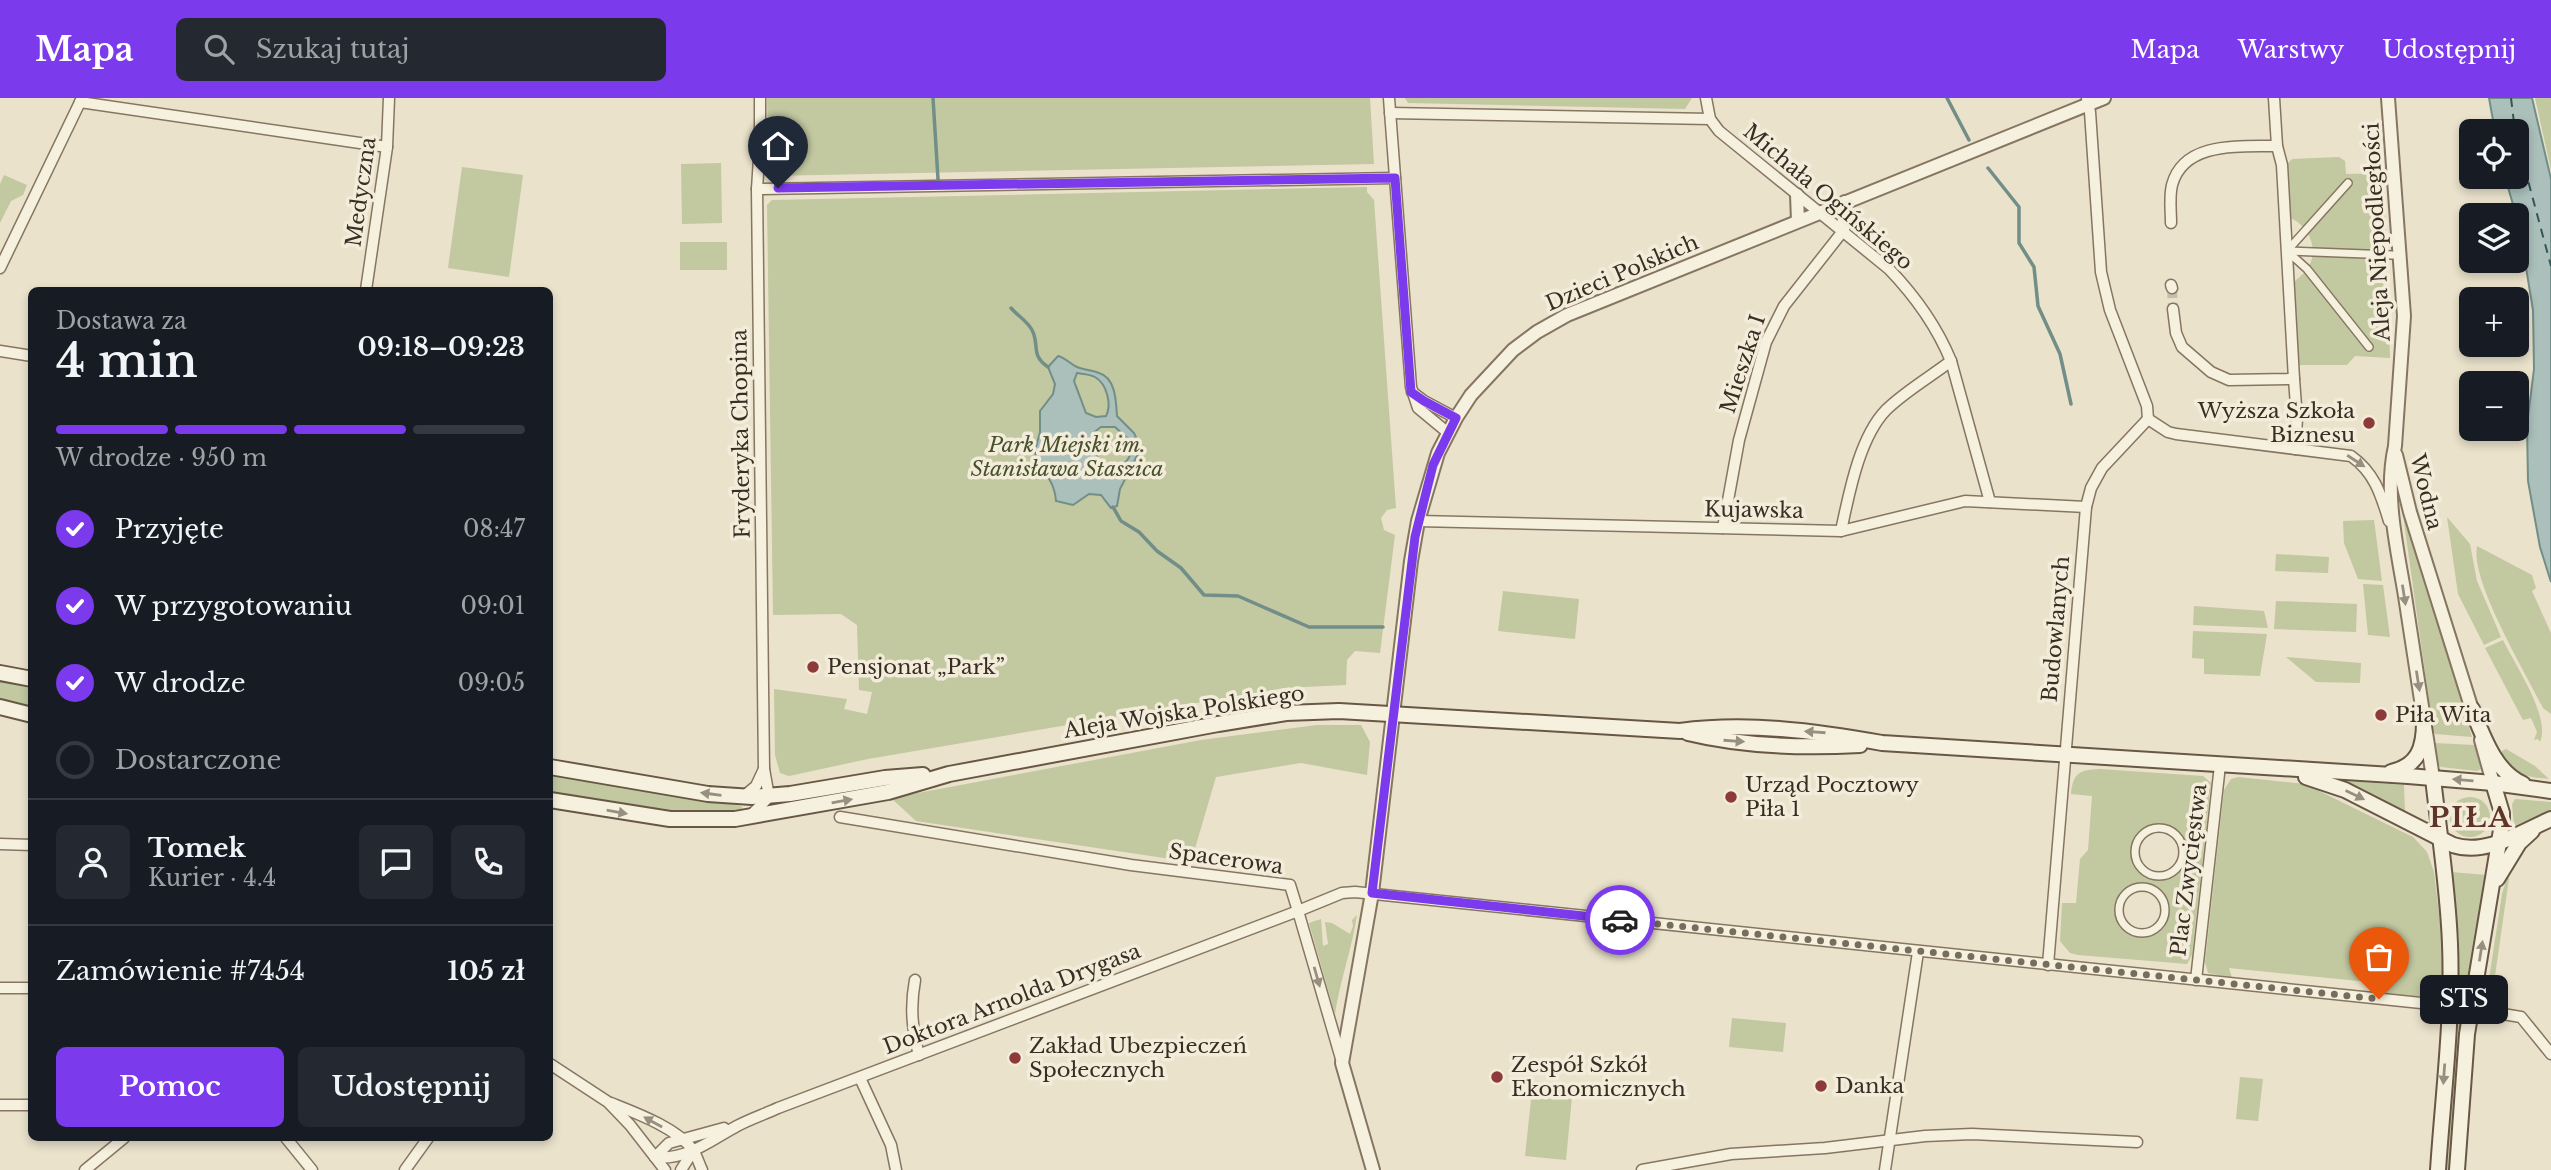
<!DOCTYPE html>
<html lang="pl">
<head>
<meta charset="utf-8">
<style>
  body { margin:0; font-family:"Libre Baskerville",serif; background:#242831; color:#f1f3f6; height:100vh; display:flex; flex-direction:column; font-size:26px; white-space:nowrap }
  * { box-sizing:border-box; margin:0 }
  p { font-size:23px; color:#9ea1a6 }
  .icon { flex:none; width:38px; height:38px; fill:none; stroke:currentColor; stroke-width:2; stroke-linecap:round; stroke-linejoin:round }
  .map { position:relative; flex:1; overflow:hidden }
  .side { position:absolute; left:28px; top:189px; width:525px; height:854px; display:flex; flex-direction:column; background:#171b24; border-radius:10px; box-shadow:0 4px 10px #0003 }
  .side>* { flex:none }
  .buttons { position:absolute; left:2459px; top:21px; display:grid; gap:14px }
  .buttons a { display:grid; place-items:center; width:70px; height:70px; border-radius:10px; background:#171b24; box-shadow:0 4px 10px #0003; font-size:35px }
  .pin { position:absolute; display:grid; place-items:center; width:60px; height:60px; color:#fff; margin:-72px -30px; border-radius:50% 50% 50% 0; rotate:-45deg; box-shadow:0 0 7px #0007 }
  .pin .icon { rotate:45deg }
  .courier { position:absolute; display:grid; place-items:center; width:70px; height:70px; margin:-35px; border:5px solid #7c3aed; border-radius:50%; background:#fff; color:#222; box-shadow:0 2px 9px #0007 }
  .bubble { position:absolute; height:49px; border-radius:10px; background:#171b24; box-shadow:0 4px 10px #0003; font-size:23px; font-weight:600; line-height:49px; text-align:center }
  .headline em { font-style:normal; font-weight:600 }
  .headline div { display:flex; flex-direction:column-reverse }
  .headline { display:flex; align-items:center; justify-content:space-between; height:119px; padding:0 28px }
  h1 { font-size:46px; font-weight:600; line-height:52px }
  .bar { display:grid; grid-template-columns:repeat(4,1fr); gap:10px 7px; align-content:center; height:84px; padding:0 28px }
  .bar i { height:9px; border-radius:5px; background:#363941 }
  .bar .on { background:#7c3aed }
  .bar p { grid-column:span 4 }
  .line { display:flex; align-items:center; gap:18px; padding:0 28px; border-top:2px solid #363941 }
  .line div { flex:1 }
  .round { display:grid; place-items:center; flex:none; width:74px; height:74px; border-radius:10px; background:#242831 }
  ol { padding:0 28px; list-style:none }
  li { display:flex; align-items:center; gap:21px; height:77px }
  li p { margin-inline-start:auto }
  li .icon { padding:7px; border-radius:50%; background:#7c3aed; color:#fff; stroke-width:4 }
  li:last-child { color:#9ea1a6 }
  li i { width:38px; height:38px; border:4px solid #363941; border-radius:50% }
  .cta { display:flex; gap:14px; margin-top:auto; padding:14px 28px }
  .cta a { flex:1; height:80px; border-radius:10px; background:#7c3aed; color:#fff; font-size:28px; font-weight:600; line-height:80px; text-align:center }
  .cta a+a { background:#242831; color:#f1f3f6 }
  header { display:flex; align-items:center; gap:42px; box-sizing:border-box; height:98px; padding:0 35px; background:#7c3aed; color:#fff }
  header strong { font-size:33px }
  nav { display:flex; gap:38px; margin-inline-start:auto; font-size:24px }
  .search { width:490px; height:63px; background:#242831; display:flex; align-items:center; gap:18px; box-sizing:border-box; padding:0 24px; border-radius:10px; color:#9ea1a6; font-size:26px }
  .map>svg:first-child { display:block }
  .green { fill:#c2c8a0; fill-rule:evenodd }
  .water { fill:#abc0ba; stroke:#728e88; stroke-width:2; fill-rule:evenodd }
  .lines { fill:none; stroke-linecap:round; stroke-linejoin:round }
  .stream { stroke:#728e88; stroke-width:3.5 }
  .ferry { stroke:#345655; stroke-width:2; stroke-dasharray:9 7; stroke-linecap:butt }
  .minor-tunnel { stroke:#c6bea9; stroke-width:10; stroke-dasharray:10 5; stroke-linecap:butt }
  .pedestrian-casing { stroke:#867661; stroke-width:10 }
  .minor-casing { stroke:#867661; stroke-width:13 }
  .tertiary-casing { stroke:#867661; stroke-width:16 }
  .secondary-casing { stroke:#685744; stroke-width:18 }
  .pedestrian { stroke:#f6f0de; stroke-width:7 }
  .minor { stroke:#f6f0de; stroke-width:10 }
  .tertiary { stroke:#f6f0de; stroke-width:12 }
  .secondary { stroke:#f6f0de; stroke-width:14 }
  .oneway { fill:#978f80 }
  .done { stroke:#766d5e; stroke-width:7; stroke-dasharray:0 12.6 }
  .route { stroke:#7c3aed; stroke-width:9 }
  .poi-dot { fill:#8e3a38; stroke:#f3ecda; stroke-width:2.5 }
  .labels { text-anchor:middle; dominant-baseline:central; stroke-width:7; stroke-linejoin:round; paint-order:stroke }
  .street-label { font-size:21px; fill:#382e23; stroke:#f3ecda }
  .poi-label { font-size:21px; fill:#382e23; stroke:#f3ecda; text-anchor:start }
  .park-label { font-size:21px; font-style:italic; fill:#47522c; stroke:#f3ecda }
  .district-label { font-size:28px; font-weight:bold; letter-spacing:2px; fill:#603527; stroke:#f3ecda }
</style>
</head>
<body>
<header>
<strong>Mapa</strong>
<div class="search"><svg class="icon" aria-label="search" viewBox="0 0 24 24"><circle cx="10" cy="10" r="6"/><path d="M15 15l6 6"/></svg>Szukaj tutaj</div>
<nav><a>Mapa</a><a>Warstwy</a><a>Udostępnij</a></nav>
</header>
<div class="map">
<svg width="2551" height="1072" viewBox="0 0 2551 1072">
  <rect width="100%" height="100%" fill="#eae2cb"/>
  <g class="green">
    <polygon points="767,0 1370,0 1374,66 769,78"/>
    <polygon points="1405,0 1692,0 1685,11 1408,5"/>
    <polygon points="2535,0 2551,0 2551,72"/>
    <path d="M2339,59L2345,63L2346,76L2384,75L2390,260L2355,258L2347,267H2299L2294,184C2297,181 2302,177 2306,173C2320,154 2311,130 2291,120L2287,66L2292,61Z"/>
    <polygon points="721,65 722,125 682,126 681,66"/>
    <polygon points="462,69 523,77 509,179 448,170"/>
    <polygon points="4,77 27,87 23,97 11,103 0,125 0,86"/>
    <polygon points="1367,89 1367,94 1374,102 1396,410 1387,412 1381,420 1384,432 1395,437 1380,555 1355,553 1347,562 1346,587 1284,590 868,661 789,678 780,675 775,657 774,591 847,601 844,611 867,616 872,594 859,592 857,527 841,516 773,517 767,107 772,102"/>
    <rect x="680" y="144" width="47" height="28"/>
    <polygon points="2402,410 2406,413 2472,639 2435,636 2433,632"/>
    <polygon points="2447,419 2470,446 2477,483 2501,539 2484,547 2458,496"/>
    <polygon points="2374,422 2382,483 2358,481 2344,445 2343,423"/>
    <path d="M2477,448L2532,477L2536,490L2532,493L2551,535V616L2543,610C2526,575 2470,483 2477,448Z"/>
    <polygon points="2276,456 2329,459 2328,475 2275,473"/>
    <polygon points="2363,486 2383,487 2390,539 2368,537"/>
    <polygon points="1503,493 1579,501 1575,541 1498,533"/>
    <polygon points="2276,503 2357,506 2356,534 2274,531"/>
    <polygon points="2194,508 2264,513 2268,530 2193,527"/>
    <polygon points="2193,533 2267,536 2260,578 2204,576 2204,561 2192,560"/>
    <path d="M2503,542C2515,567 2551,619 2540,644L2538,641L2534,642L2537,634L2531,620L2523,622L2485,550Z"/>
    <polygon points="2286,559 2361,565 2360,585 2316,584"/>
    <polygon points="0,582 31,587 31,611 0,602"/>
    <polygon points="1317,627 1361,627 1370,644 1367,677 1301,665 1216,679 1191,764 916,723 891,700 1201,642"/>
    <polygon points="2434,645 2475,647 2481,671 2477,673 2441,669 2437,666"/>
    <path d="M2506,651L2535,668L2549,681C2526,679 2512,677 2501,656L2502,653Z"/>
    <path d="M2100,671L2203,678L2211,685L2192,857L2187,866L2078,857L2070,855L2060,843L2062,805H2076L2080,761L2088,752L2092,698L2071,696C2073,674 2080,672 2100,671ZM2159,730C2181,733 2190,754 2175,772L2158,778L2143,771L2136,754C2137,740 2145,732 2159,730ZM2140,789L2156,793C2171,808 2166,827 2146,834L2130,831L2120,816C2119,802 2126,793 2140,789Z"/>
    <path d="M550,675L741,708L743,711C714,727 587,702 550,696Z"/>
    <polygon points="2238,679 2305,686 2413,739 2427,754 2434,774 2445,864 2445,881 2437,893 2430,897 2414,899 2386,896 2379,885 2229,870 2232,880 2208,875 2205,864 2224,692 2231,681"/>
    <polygon points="2346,683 2404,687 2405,714 2345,684"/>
    <circle cx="2470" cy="719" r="20"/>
    <polygon points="2515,701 2551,704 2551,714 2514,728 2512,706"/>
    <polygon points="2451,774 2487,777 2461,932 2455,930 2459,842"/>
    <polygon points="2507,779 2509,780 2491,906 2487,894 2502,796"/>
    <path d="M1357,817C1352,851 1340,882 1335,916L1309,825L1321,821L1323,848L1328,846L1325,824L1332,825L1350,836L1353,828L1352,822Z"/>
    <polygon points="1732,920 1786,925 1783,954 1729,949"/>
    <polygon points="2454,938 2461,938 2452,1072 2444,1072"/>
    <polygon points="2240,979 2263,981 2258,1023 2236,1021"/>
    <polygon points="1533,983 1573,988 1566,1062 1525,1058"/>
  </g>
  <g class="water">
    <polygon points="2489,0 2532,0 2551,81 2551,484 2540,449 2528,383 2527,327 2534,271 2533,212 2519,127 2505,79 2516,79 2516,33 2495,33"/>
    <path d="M1058,258C1066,260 1070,266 1077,269C1084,272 1092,272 1099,275C1116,280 1116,304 1117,318L1134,335L1141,350L1120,391L1117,408L1111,410L1101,397L1089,396L1073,407L1056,403C1055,390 1049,377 1037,369L1035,353L1040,334V313L1053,296L1055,286L1048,269ZM1077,275C1083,276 1090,276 1095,279C1107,286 1112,307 1106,318L1096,319L1086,315L1074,283ZM1101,329H1115L1127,340L1132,349C1131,362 1121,371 1109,374L1102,369C1098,359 1090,345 1093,335Z"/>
  </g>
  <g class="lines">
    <g class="stream">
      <polyline points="933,0 938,81"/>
      <polyline points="1947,0 1969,42"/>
      <polyline points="1988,70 2019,109 2019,145 2034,169 2038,208 2060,256 2071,306"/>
      <path d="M1011,210C1017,217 1028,224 1032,232C1040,247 1030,257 1048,269"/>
      <polyline points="1113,409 1121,423 1139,434 1157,453 1181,470 1204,497 1238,498 1309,529 1383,529"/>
    </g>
    <g class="ferry">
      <polyline points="2511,0 2515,33"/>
      <polyline points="2516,38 2551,168"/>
    </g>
    <polyline class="minor-tunnel" points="2172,190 2173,211"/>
    <defs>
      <g id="pedestrian">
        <polyline points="2287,153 2307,171 2369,249"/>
        <polyline points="2287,153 2348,85"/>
        <polyline points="2288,153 2392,157"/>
        <circle cx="2159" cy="754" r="24"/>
        <circle cx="2142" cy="812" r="23"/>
      </g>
      <g id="minor">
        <polyline points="1389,0 1411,289 1418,310 1447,334"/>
        <path d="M1706,0L1710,21L1719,33L1889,171C1914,197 1937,229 1951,263L1990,404"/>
        <polyline points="2087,0 2090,14 2101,174 2110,212 2147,308 2148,321"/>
        <polyline points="80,4 387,49"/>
        <polyline points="1390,15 1710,21"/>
        <polyline points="757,91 1395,80"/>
        <path d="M2171,125C2171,113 2169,99 2172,87C2184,42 2242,49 2277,48"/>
        <polyline points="0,170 82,0"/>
        <polyline points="2171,187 2172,190"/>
        <polyline points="366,192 387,49 389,0"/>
        <polyline points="2173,211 2176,235 2182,249 2211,274 2229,282 2294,281 2282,67 2277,48 2274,0"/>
        <polyline points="0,253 32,258"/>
        <polyline points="2294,281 2297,321 2295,351"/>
        <polyline points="1412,294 1424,303 1456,320"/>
        <path d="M2148,321L2168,334L2176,336L2351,358C2375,375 2381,397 2389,423"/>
        <polyline points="1418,423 1841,433 1965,403 2086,409"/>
        <polyline points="1723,430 1739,342 1766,244 1784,208 1843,133"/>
        <path d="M1841,433C1849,396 1859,340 1886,312C1904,294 1930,279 1951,263"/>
        <polyline points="744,698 756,688 764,671"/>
        <polyline points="752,716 769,699 764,671 757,91 760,45 760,0"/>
        <polyline points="840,719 1131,767 1290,787 1298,813 1342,795 1355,794 2450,908"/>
        <polyline points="0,746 32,747"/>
        <polyline points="2048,867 2086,409 2091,390 2102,370 2148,321"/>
        <path d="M915,882C910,909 912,931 919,957"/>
        <polyline points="2196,882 2220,667"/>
        <polyline points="0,890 32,890"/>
        <polyline points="2472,911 2521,919 2551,956"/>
        <polyline points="550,966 608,1004 630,1027 665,1072"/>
        <polyline points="860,980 891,1047 896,1072"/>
        <path d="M611,1005C636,1015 677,1030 693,1052C697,1058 699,1066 702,1072"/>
        <polyline points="0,1007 32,1007"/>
        <polyline points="286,1040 312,1072"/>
        <path d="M655,1059C686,1063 711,1042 737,1028C750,1021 765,1016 778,1010L1298,813L1342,964"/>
        <polyline points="655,1059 669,1045 724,1030"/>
        <polyline points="85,1072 124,1040"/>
        <polyline points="405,1072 428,1040"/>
        <polyline points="681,1072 693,1053"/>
        <polyline points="1642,1072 1731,1056 1825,1050 1925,1038 1972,1036 2137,1044"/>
        <polyline points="1885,1072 1918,854"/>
      </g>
      <g id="tertiary">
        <path d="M2388,0L2404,218L2395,348C2384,397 2397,449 2405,498C2414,559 2424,619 2433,680"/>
        <polyline points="1797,97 1798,123"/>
        <polyline points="1843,133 1845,104"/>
        <polyline points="2396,357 2410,414 2474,618"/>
        <polyline points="2481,642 2493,685"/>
        <polyline points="1373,1072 1342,965 1372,795 1411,463 1418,423 1438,355 1456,320 1471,297 1513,252 1537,234 1567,217 2104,0"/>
      </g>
      <g id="secondary">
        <polyline points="0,575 32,581"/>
        <polyline points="0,609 32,617"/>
        <path d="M2472,611C2483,638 2495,674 2523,686"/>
        <path d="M1688,635C1741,648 1806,650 1860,647"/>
        <polyline points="550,669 708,696 752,699 790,696 885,680 923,677"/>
        <path d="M2391,674C2418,668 2424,650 2424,624"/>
        <path d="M2306,679L2345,692L2453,747C2486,758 2521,734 2551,721"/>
        <path d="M2433,680C2439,735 2448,790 2450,846C2453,921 2443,997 2438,1072"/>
        <path d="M550,702L670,721H735L888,694L949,676L1218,626L1286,615L1339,613L1680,633C1747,624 1816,633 1882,645L2408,678L2493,685L2551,693"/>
        <polyline points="2497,781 2519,745 2532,733"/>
        <polyline points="2457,1072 2467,936 2502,726 2502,715 2493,685"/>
      </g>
    </defs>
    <use href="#pedestrian" class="pedestrian-casing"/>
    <use href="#minor" class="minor-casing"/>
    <use href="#tertiary" class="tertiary-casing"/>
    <use href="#secondary" class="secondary-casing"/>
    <use href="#pedestrian" class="pedestrian"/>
    <use href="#minor" class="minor"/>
    <use href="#tertiary" class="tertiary"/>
    <use href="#secondary" class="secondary"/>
  </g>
  <defs><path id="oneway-solid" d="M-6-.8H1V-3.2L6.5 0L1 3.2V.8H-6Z" transform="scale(1.75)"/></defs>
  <g class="oneway">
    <use href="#oneway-solid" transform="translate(2356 363) rotate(33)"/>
    <use href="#oneway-solid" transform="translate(2404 497) rotate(81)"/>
    <use href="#oneway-solid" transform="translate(2418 583) rotate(81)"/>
    <use href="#oneway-solid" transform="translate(1815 634) rotate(-176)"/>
    <use href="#oneway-solid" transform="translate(1734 643) rotate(4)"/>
    <use href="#oneway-solid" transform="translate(2463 682) rotate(-175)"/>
    <use href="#oneway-solid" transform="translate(711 696) rotate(-172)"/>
    <use href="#oneway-solid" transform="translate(2355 697) rotate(26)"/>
    <use href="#oneway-solid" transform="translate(842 703) rotate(-10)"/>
    <use href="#oneway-solid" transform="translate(617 714) rotate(10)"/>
    <use href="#oneway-solid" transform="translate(2481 853) rotate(-81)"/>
    <use href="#oneway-solid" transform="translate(1317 879) rotate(74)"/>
    <use href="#oneway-solid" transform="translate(2444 976) rotate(94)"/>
    <use href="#oneway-solid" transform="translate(653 1024) rotate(-151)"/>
  </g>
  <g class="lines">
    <polyline class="done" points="1620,822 2379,901"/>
    <polyline class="route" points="778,90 1395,80 1411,294 1424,303 1456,320 1433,367 1415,439 1372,795 1620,822"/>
  </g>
  <g class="poi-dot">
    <circle cx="2369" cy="325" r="7"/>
    <circle cx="813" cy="569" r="7"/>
    <circle cx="2381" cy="617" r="7"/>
    <circle cx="1731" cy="699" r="7"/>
    <circle cx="1015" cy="960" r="7"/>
    <circle cx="1497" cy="979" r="7"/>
    <circle cx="1821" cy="988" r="7"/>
  </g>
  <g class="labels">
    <g class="street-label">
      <text transform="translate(361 94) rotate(-82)">Medyczna</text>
      <text transform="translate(1828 99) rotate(40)">Michała Ogińskiego</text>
      <text transform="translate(2377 134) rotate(-93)">Aleja Niepodległości</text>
      <text transform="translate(1622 175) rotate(-23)">Dzieci Polskich</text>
      <text transform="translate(1743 266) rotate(-72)">Mieszka I</text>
      <text transform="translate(741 336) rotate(-91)">Fryderyka Chopina</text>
      <text transform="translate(2426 394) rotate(76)">Wodna</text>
      <text transform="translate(1754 412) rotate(1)">Kujawska</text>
      <text transform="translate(2056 531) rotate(-85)">Budowlanych</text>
      <text transform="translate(1184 614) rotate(-9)">Aleja Wojska Polskiego</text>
      <text transform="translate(1226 761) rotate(8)">Spacerowa</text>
      <text transform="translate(2189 772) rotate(-83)">Plac Zwycięstwa</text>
      <text transform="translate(1012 901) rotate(-21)">Doktora Arnolda Drygasa</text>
    </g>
    <g class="poi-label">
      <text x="2355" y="313" text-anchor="end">Wyższa Szkoła<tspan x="2355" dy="24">Biznesu</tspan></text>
      <text x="827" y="569">Pensjonat „Park”</text>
      <text x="2395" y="617">Piła Wita</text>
      <text x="1745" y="687">Urząd Pocztowy<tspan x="1745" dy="24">Piła 1</tspan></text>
      <text x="1029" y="948">Zakład Ubezpieczeń<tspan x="1029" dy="24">Społecznych</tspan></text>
      <text x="1511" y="967">Zespół Szkół<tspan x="1511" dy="24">Ekonomicznych</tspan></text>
      <text x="1835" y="988">Danka</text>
    </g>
    <g class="park-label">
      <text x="1067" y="347">Park Miejski im.<tspan x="1067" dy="24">Stanisława Staszica</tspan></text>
    </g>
    <g class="district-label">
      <text x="2471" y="719">PIŁA</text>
    </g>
  </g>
</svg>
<div class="buttons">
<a><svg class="icon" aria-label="locate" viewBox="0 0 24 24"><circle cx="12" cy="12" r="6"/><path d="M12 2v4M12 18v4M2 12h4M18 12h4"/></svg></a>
<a><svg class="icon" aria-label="layers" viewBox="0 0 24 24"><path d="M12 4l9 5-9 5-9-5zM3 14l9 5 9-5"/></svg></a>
<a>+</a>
<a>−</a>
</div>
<div class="pin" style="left:2379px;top:901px;background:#ea580c"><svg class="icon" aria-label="bag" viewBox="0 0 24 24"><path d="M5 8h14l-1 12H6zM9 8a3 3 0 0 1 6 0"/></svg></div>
<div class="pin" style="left:778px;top:90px;background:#1f2937"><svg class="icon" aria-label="home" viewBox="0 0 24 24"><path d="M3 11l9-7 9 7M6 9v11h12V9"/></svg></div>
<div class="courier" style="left:1620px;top:822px"><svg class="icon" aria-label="car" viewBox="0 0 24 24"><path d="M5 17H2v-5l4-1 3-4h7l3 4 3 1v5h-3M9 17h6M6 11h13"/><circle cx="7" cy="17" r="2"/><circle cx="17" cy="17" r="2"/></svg></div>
<div class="bubble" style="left:2420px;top:877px;width:88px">STS</div>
<section class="side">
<div class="headline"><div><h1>4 min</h1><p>Dostawa za</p></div><em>09:18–09:23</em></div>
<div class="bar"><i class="on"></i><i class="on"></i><i class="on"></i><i></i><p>W drodze · 950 m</p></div>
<ol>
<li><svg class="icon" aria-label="check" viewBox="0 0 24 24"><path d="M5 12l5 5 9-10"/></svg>Przyjęte<p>08:47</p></li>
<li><svg class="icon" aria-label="check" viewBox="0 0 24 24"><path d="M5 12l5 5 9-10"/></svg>W przygotowaniu<p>09:01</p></li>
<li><svg class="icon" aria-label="check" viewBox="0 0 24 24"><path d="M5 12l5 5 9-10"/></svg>W drodze<p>09:05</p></li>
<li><i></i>Dostarczone</li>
</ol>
<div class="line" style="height:126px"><a class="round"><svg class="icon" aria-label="person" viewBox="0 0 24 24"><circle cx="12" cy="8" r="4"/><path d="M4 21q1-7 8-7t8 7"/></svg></a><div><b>Tomek</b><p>Kurier · 4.4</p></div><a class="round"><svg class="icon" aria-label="chat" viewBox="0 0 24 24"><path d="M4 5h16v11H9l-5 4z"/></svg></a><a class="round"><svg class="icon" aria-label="phone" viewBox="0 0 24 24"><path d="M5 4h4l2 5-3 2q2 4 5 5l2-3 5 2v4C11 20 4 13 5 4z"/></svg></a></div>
<div class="line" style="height:91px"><div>Zamówienie #7454</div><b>105 zł</b></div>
<div class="cta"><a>Pomoc</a><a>Udostępnij</a></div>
</section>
</div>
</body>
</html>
